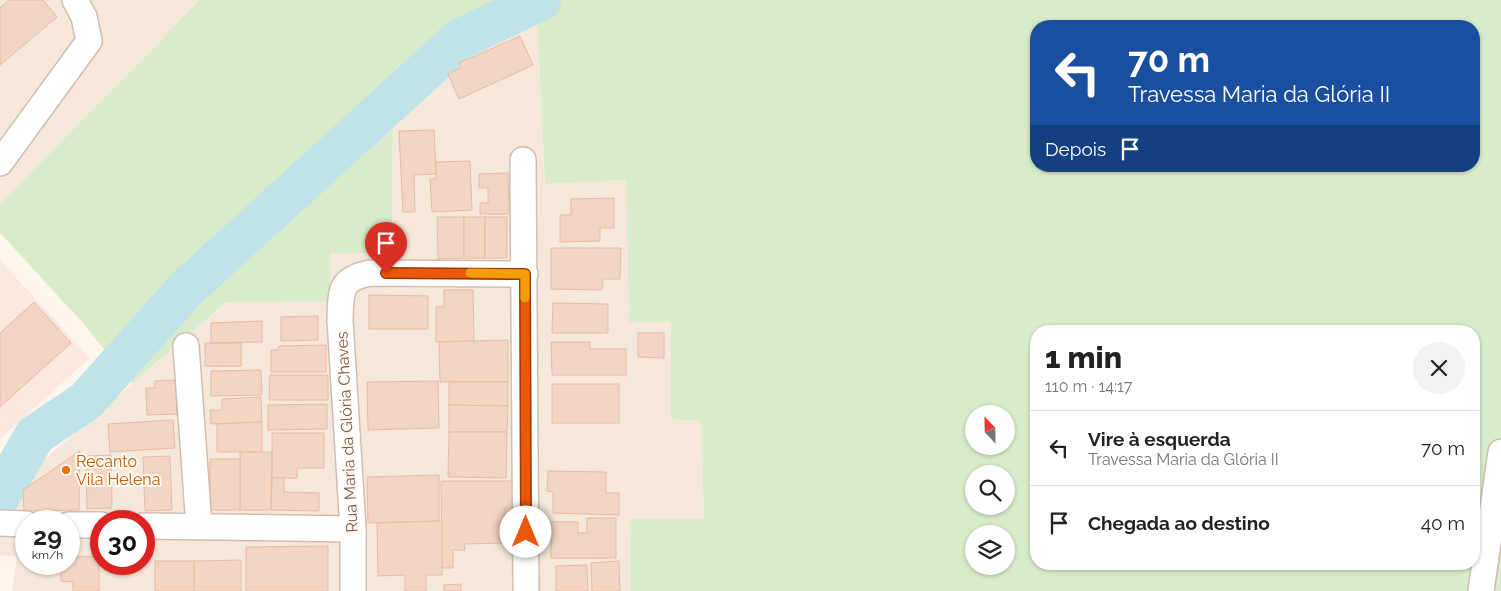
<!DOCTYPE html>
<html lang="pt">
<meta charset="utf-8">
<style>
:root{--surface:#fff;--page:#f2f2f2;--text:#222;--muted:#767676;--line:#e0e0e0}
body{margin:0;font-family:Raleway,sans-serif;background:var(--page);color:var(--text);height:100vh;display:flex;flex-direction:column;font-size:19px;white-space:nowrap}
*{box-sizing:border-box;margin:0}
p{font-size:16px;color:var(--muted)}
.icon{flex:none;width:28px;height:28px;fill:none;stroke:currentColor;stroke-width:2;stroke-linecap:round;stroke-linejoin:round}
.map{position:relative;flex:1;overflow:hidden}
.side{position:absolute;left:1030px;top:325px;width:450px;height:245px;display:flex;flex-direction:column;background:var(--surface);border-radius:20px;box-shadow:0 1px 4px #0004}
.side>*{flex:none}
.top-card{position:absolute;left:1030px;top:20px;width:450px;height:152px;border-radius:20px;box-shadow:0 1px 4px #0004;background:#1a4fa0;color:#fff;overflow:hidden}
.needle{width:32px;rotate:338deg}
.buttons{position:absolute;left:965px;top:405px;display:grid;gap:10px}
.buttons a{display:grid;place-items:center;width:50px;height:50px;border-radius:50%;background:var(--surface);box-shadow:0 1px 4px #0004;font-size:25px}
.speed{position:absolute;left:15px;top:510px;display:flex;gap:10px;font-size:25px;font-weight:700;text-align:center}
.speed>*{display:grid;place-content:center;width:65px;height:65px;border-radius:50%;background:var(--surface);box-shadow:0 1px 4px #0004;line-height:1}
.speed small{font-size:12px;font-weight:400}
.speed .limit{border:8px solid #d22;background:#fff;color:#111}
.pin{position:absolute;display:grid;place-items:center;width:42px;height:42px;color:#fff;margin:-51px -21px;border-radius:50% 50% 50% 0;rotate:-45deg;box-shadow:0 0 5px #0007}
.pin .icon{rotate:45deg}
.me{position:absolute;width:55px;margin:-28px;rotate:0deg;stroke-linejoin:round;filter:drop-shadow(0 0 4px #0008)}
.turn{display:flex;align-items:center;gap:18px;height:105px;padding:0 15px;font-size:22px}
.turn .icon{width:65px;height:65px;stroke-width:2.5}
.turn b{display:block;font-size:35px;line-height:42px}
.then{display:flex;align-items:center;height:48px;padding:0 15px;background:#0003;gap:10px;font-size:19px}
.round{display:grid;place-items:center;flex:none;width:52px;height:52px;border-radius:26px;background:var(--page)}
.overview{display:flex;align-items:center;justify-content:space-between;height:85px;padding:0 15px}
h1{font-size:30px;font-weight:800;line-height:38px}
ul{padding:0;list-style:none}
li{display:flex;align-items:center;gap:15px;height:75px;padding:0 15px;border-top:1px solid var(--line)}
li div{flex:1}
li b{display:block;font-size:19px}
li em{font-style:normal}
.map>svg:first-child{display:block}
.residential{fill:#f5e8da;fill-rule:evenodd}
.commercial{fill:#fde8e0}
.green{fill:#d8ecc9;fill-rule:evenodd}
.lines{fill:none;stroke-linecap:round;stroke-linejoin:round}
.river{stroke:#bfe3e8;stroke-width:41}
.building{fill:#f3d5c3;stroke:#e6bba3}
.minor-casing{stroke:#d1beb0;stroke-width:28}
.minor{stroke:#fff;stroke-width:25}
.route-casing{stroke:#983908;stroke-width:12}
.route{stroke:#ea580c;stroke-width:9}
.slow{stroke:#f59e0b;stroke-width:9}
.food-dot{fill:#e8710a;stroke:#fffaf3;stroke-width:2}
.labels{text-anchor:middle;dominant-baseline:central;stroke-width:4;stroke-linejoin:round;paint-order:stroke}
.street-label{font-size:16px;fill:#7a5c4d;stroke:#fffaf3}
.food-label{font-size:16px;fill:#c56008;stroke:#fffaf3;text-anchor:start}
</style>
<div class="map">
<svg width="1501" height="591" viewBox="0 0 1501 591">
<rect width="100%" height="100%" fill="#fdf6ec"/>
<g class="residential">
<polygon points="0,0 200,0 0,204"/>
<path d="M537,17L545,184L626,180L629,322H672L671,419L701,420L704,519H630L631,591H12L17,557L0,555V504H7L18,482L228,302L329,301V253H392L393,116L453,58ZM26,521H69V564H26ZM101,521H144V564H101Z"/>
</g>
<polygon class="commercial" points="0,260 90,358 0,439"/>
<path class="green" d="M200,0H1501V591H631L630,519H704L701,421L671,419V322H629L626,180L545,184L537,18L453,58L393,116L392,253H330V301L227,302L132,384L83,323L0,233V204ZM1036,26H1474V166H1036ZM1036,331H1474V564H1036ZM974,414H1006V446H974ZM974,474H1006V506H974ZM974,534H1006V566H974Z"/>
<g class="lines">
<polyline class="river" points="0,496 35,435 86,401 186,289 460,39 541,0"/>
</g>
<g class="building">
<polygon points="9,0 43,0 57,17 0,65 0,8"/>
<polygon points="520,36 533,65 459,99 448,74 461,68 459,63"/>
<polygon points="434,130 436,174 414,175 415,212 403,212 399,131"/>
<polygon points="470,161 472,210 432,212 430,179 436,179 436,162"/>
<polygon points="508,173 509,214 480,214 480,203 488,203 488,188 479,188 479,174"/>
<polygon points="614,198 614,228 600,228 600,241 560,242 560,215 571,215 571,199"/>
<polygon points="437,217 464,217 464,258 438,259"/>
<rect x="464" y="217" width="21" height="41"/>
<rect x="485" y="217" width="22" height="41"/>
<polygon points="551,248 621,248 620,279 603,279 602,290 551,289"/>
<polygon points="444,290 473,290 474,341 436,342 436,307 444,307"/>
<polygon points="369,295 428,296 428,329 369,329"/>
<polygon points="34,302 71,343 0,407 0,333"/>
<polygon points="553,303 608,304 608,333 552,333"/>
<polygon points="318,316 318,340 281,341 281,317"/>
<polygon points="262,321 262,342 211,343 211,323"/>
<polygon points="638,333 664,333 664,358 638,357"/>
<polygon points="508,340 508,382 440,382 439,342"/>
<polygon points="551,342 590,342 590,349 626,349 626,375 552,375"/>
<rect x="205" y="343" width="36" height="23"/>
<polygon points="326,345 326,372 271,372 271,350 278,350 279,346"/>
<polygon points="261,370 262,395 211,396 211,371"/>
<polygon points="270,375 328,375 328,400 269,400"/>
<polygon points="175,380 177,414 147,415 146,388 155,388 155,381"/>
<polygon points="438,381 439,428 368,430 367,382"/>
<polygon points="449,382 508,382 508,406 449,405"/>
<rect x="552" y="384" width="67" height="39"/>
<polygon points="261,397 262,422 211,424 210,410 222,410 222,399"/>
<polygon points="327,404 327,429 268,430 268,405"/>
<polygon points="449,405 508,406 507,432 449,432"/>
<polygon points="173,420 175,448 110,452 108,424"/>
<polygon points="262,422 262,452 217,452 217,424"/>
<polygon points="449,432 507,432 506,478 448,477"/>
<polygon points="272,433 324,433 324,468 297,468 297,478 272,478"/>
<polygon points="80,451 79,510 24,511 23,490"/>
<polygon points="240,452 272,452 271,510 240,510"/>
<polygon points="111,455 112,508 87,509 86,456"/>
<polygon points="170,456 172,510 145,511 143,457"/>
<rect x="210" y="459" width="30" height="51"/>
<polygon points="548,471 606,472 606,493 619,493 619,515 553,513 553,492 547,491"/>
<polygon points="439,475 439,521 368,523 367,477"/>
<polygon points="272,478 284,478 284,492 319,493 319,511 271,510"/>
<polygon points="441,481 513,481 513,516 504,516 505,543 464,544 465,550 453,550 453,568 442,568"/>
<polygon points="587,518 616,518 616,558 551,558 551,522 578,522 578,533 587,533"/>
<polygon points="442,521 442,575 426,575 426,591 405,591 405,575 378,576 377,523"/>
<polygon points="328,546 328,591 246,591 246,547"/>
<polygon points="69,556 99,557 99,591 73,591 73,582 61,581 61,564 69,564"/>
<polygon points="241,560 241,591 194,591 194,561"/>
<rect x="155" y="561" width="39" height="30"/>
<polygon points="619,561 620,591 592,591 591,563"/>
<polygon points="587,565 588,591 556,591 556,566"/>
<polygon points="461,584 461,591 444,591 444,585"/>
</g>
<g class="lines">
<g class="minor-casing">
<g id="minor">
<polyline points="523,160 526,591"/>
<polyline points="0,163 89,41 84,17 75,0"/>
<polyline points="186,346 199,526"/>
<polyline points="0,523 26,524"/>
<polyline points="69,525 101,525"/>
<polyline points="144,526 353,529"/>
<path d="M353,591V529L340,320C341,291 339,279 370,273L525,274"/>
<polyline points="1481,591 1501,452"/>
</g>
</g>
<use href="#minor" class="minor"/>
</g>
<g class="lines">
<g class="route-casing">
<polyline id="route" points="386,273 525,274 526,532"/>
</g>
<use href="#route" class="route"/>
<polyline class="slow" points="470,273 525,274 525,298"/>
</g>
<circle class="food-dot" cx="66" cy="470" r="5"/>
<g class="labels">
<g class="street-label">
<text transform="translate(347 432) rotate(-93)">Rua Maria da Glória Chaves</text>
</g>
<g class="food-label">
<text x="76" y="461">Recanto<tspan x="76" dy="18">Vila Helena</tspan></text>
</g>
</g>
</svg>
<div class="buttons">
<a><svg class="needle" viewBox="-14 -14 28 28"><path d="M0-13l5 13h-10z" fill="#e53935"/><path d="M0 13l5-13h-10z" fill="#767676"/></svg></a>
<a><svg class="icon" aria-label="search" viewBox="0 0 24 24"><circle cx="10" cy="10" r="6"/><path d="M15 15l6 6"/></svg></a>
<a><svg class="icon" aria-label="layers" viewBox="0 0 24 24"><path d="M12 4l9 5-9 5-9-5zM3 14l9 5 9-5"/></svg></a>
</div>
<div class="speed"><div>29<small>km/h</small></div><div class="limit">30</div></div>
<div class="pin" style="left:386px;top:273px;background:#d93025"><svg class="icon" aria-label="arrive" viewBox="0 0 24 24"><path d="M6 21V4h12l-3 4 3 4H6"/></svg></div>
<svg class="me" style="left:526px;top:532px" viewBox="-20 -20 40 40"><circle r="19" fill="#fff"/><path d="M0-13L10 11 0 6-10 11z" fill="#ea580c"/></svg>
<div class="top-card">
<div class="turn"><svg class="icon" aria-label="left" viewBox="0 0 24 24"><path d="M17 20v-9H6M10 6l-5 5 5 5"/></svg><div><b>70 m</b>Travessa Maria da Glória II</div></div>
<div class="then">Depois<svg class="icon" aria-label="arrive" viewBox="0 0 24 24"><path d="M6 21V4h12l-3 4 3 4H6"/></svg></div>
</div>
<section class="side">
<div class="overview"><div><h1>1 min</h1><p>110 m · 14:17</p></div><a class="round"><svg class="icon" aria-label="close" viewBox="0 0 24 24"><path d="M6 6l12 12M18 6L6 18"/></svg></a></div>
<ul>
<li><svg class="icon" aria-label="left" viewBox="0 0 24 24"><path d="M17 20v-9H6M10 6l-5 5 5 5"/></svg><div><b>Vire à esquerda</b><p>Travessa Maria da Glória II</p></div><em>70 m</em></li>
<li><svg class="icon" aria-label="arrive" viewBox="0 0 24 24"><path d="M6 21V4h12l-3 4 3 4H6"/></svg><div><b>Chegada ao destino</b></div><em>40 m</em></li>
</ul>
</section>
</div>
